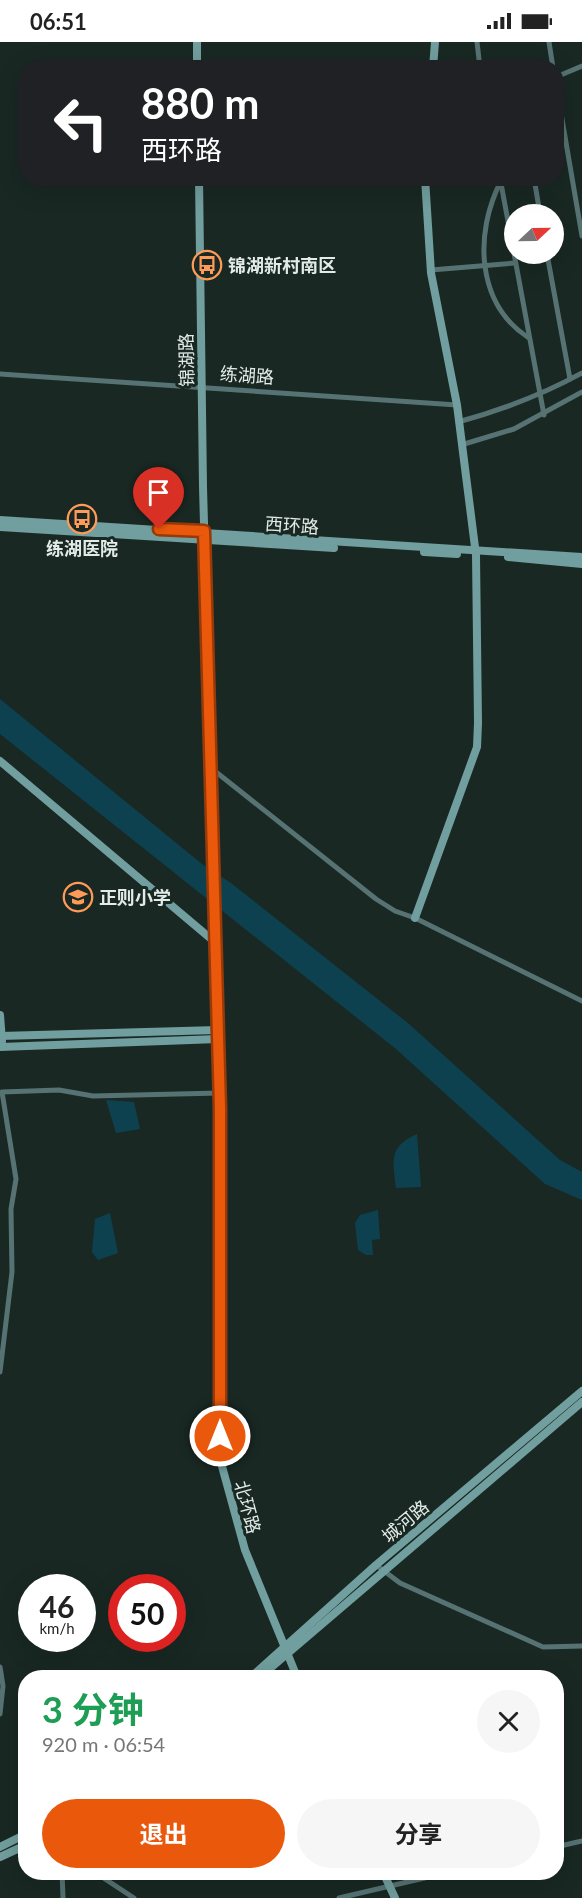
<!DOCTYPE html>
<html lang="zh">
<meta charset="utf-8">
<style>
:root{--surface:#fff;--page:#f6f6f6;--text:#222;--muted:#767676;--accent:#ea580c}
body{margin:0;font-family:Lato,"Noto Sans SC",sans-serif;background:var(--page);color:var(--text);height:100vh;display:flex;flex-direction:column;font-size:22px;white-space:nowrap}
*{box-sizing:border-box;margin:0}
p{font-size:20px;color:var(--muted)}
.icon{flex:none;width:33px;height:33px;fill:none;stroke:currentColor;stroke-width:2;stroke-linecap:round;stroke-linejoin:round}
.map{position:relative;flex:1;overflow:hidden}
.side{position:absolute;left:18px;top:1628px;width:546px;height:210px;display:flex;flex-direction:column;background:var(--surface);border-radius:24px;box-shadow:0 6px 24px #0002}
.side>*{flex:none}
.hud{position:absolute;left:18px;top:18px;width:546px;height:126px;border-radius:24px;box-shadow:0 6px 24px #0002;background:#202124;color:#fff;overflow:hidden}
.needle{width:39px;rotate:68deg}
.fabs{position:absolute;left:504px;top:162px;display:grid;gap:12px}
.fabs a{display:grid;place-items:center;width:60px;height:60px;border-radius:50%;background:var(--surface);box-shadow:0 6px 24px #0002;font-size:30px}
.speed{position:absolute;left:18px;top:1532px;display:flex;gap:12px;font-size:30px;font-weight:700;text-align:center}
.speed>*{display:grid;place-content:center;width:78px;height:78px;border-radius:50%;background:var(--surface);box-shadow:0 6px 24px #0002;line-height:1}
.speed small{font-size:15px;font-weight:400}
.speed .limit{border:9px solid #d22;background:#fff;color:#111}
.pin{position:absolute;display:grid;place-items:center;width:51px;height:51px;color:#fff;margin:-62px -26px;border-radius:50% 50% 50% 0;rotate:-45deg;box-shadow:0 0 6px #0007}
.pin .icon{rotate:45deg}
.me{position:absolute;width:66px;margin:-33px;rotate:0deg;stroke-linejoin:round;filter:drop-shadow(0 0 4px #0008)}
.turn{display:flex;align-items:center;gap:21px;height:126px;padding:0 24px;font-size:27px}
.turn .icon{width:78px;height:78px;stroke-width:2.5}
.turn b{display:block;font-size:42px;line-height:51px}
.round{display:grid;place-items:center;flex:none;width:63px;height:63px;border-radius:32px;background:var(--page)}
.summary{display:flex;align-items:center;justify-content:space-between;height:102px;padding:0 24px}
h1{font-size:36px;font-weight:700;line-height:45px;color:#1e9e55}
.button{display:flex;gap:12px;margin-top:auto;padding:12px 24px}
.button a{flex:1;height:69px;border-radius:36px;background:var(--accent);color:#fff;font-size:24px;font-weight:700;line-height:69px;text-align:center}
.button a+a{background:var(--page);color:var(--text)}
.status{display:flex;justify-content:space-between;align-items:center;height:42px;padding:0 30px;background:var(--surface);direction:ltr}
.status svg{height:16px;fill:currentColor}
.map>svg:first-child{display:block}
.water{fill:#0e414f}
.lines{fill:none;stroke-linecap:round;stroke-linejoin:round}
.street{stroke:#567272;stroke-width:5}
.secondary{stroke:#719e9e;stroke-width:8}
.route-casing{stroke:#983908;stroke-width:15}
.route{stroke:#ea580c;stroke-width:10}
.labels{text-anchor:middle;dominant-baseline:central;stroke-width:6;stroke-linejoin:round;paint-order:stroke}
.poi-label{font-size:18px;font-weight:bold;fill:#e2ebe8;stroke:#192823;text-anchor:start}
.street-label{font-size:18px;fill:#e2ebe8;stroke:#192823}
</style>
<div class="status"><b>06:51</b><svg viewBox="0 0 49 12"><path d="M0 12V9h3v3zM5 12V6h3v6zM10 12V3h3v9zM15 12V0h3v12zM26 1h20v11H26zM47 4h2v5h-2z"/></svg></div>
<div class="map">
<svg width="582" height="1856" viewBox="0 0 582 1856">
<rect width="100%" height="100%" fill="#192823"/>
<g class="water">
<polygon points="0,657 202,822 231,841 409,982 560,1118 582,1130 582,1158 545,1142 396,1007 0,692"/>
<polygon points="106,1058 134,1060 140,1087 116,1091"/>
<path d="M417,1092L421,1145L396,1146C393,1118 388,1105 417,1092Z"/>
<polygon points="378,1168 380,1197 372,1198 373,1213 366,1213 358,1208 355,1181 360,1173"/>
<polygon points="110,1171 118,1211 98,1218 92,1210 95,1177"/>
</g>
<g class="lines">
<g class="street">
<polyline points="477,0 480,26"/>
<polyline points="549,0 553,26"/>
<polyline points="556,35 582,24"/>
<polyline points="556,42 582,194"/>
<polyline points="500,136 544,373"/>
<polyline points="534,136 540,172"/>
<path d="M501,139C474,191 476,262 529,296"/>
<polyline points="547,212 570,337"/>
<polyline points="431,228 515,221"/>
<polyline points="0,332 457,363"/>
<path d="M458,380C502,368 542,353 582,331"/>
<polyline points="461,403 514,387 582,350"/>
<polyline points="211,726 376,857 395,869 415,876 582,959"/>
<polyline points="0,1330 12,1230 11,1167 16,1137 2,1050 59,1048 93,1054 220,1051"/>
<polyline points="376,1523 400,1541 543,1605 582,1604"/>
<polyline points="0,1625 3,1644 0,1672"/>
<polyline points="556,1805 582,1799"/>
<polyline points="62,1830 63,1856"/>
<polyline points="63,1834 99,1833 134,1856"/>
<polyline points="339,1856 450,1830"/>
</g>
<g class="secondary">
<polyline points="197,0 197,26"/>
<polyline points="433,26 435,0"/>
<polyline points="199,136 203,445 220,1066 220,1417 245,1508 297,1635"/>
<polyline points="0,478 582,515"/>
<polyline points="0,485 334,506"/>
<polyline points="424,510 457,512"/>
<polyline points="508,515 582,522"/>
<polyline points="0,719 216,901"/>
<polyline points="415,876 477,705 478,681 476,513 457,363 431,231 425,136"/>
<polyline points="0,973 2,999"/>
<polyline points="0,994 218,988"/>
<polyline points="0,1005 218,997"/>
<polyline points="251,1635 376,1523 582,1349"/>
<polyline points="260,1635 582,1360"/>
<polyline points="0,1805 26,1792"/>
<polyline points="0,1815 26,1803"/>
<polyline points="383,1830 395,1856"/>
</g>
</g>
<g class="lines">
<g class="route-casing">
<polyline id="route" points="159,487 204,489 220,1066 220,1394"/>
</g>
<use href="#route" class="route"/>
</g>
<defs>
<g id="bus-ring" transform="scale(1.5)"><circle r="9.5" fill="#192823" stroke="#fe9b58" stroke-width="1.5"/><path d="M-5-6H5V4H4V6H2V4H-2V6H-4V4H-5ZM-3.5-4V0h7V-4ZM-3.5 1.2v1.5H-2V1.2ZM2 1.2v1.5H3.5V1.2Z" fill="#fe9b58"/></g>
<g id="school-ring" transform="scale(1.5)"><circle r="9.5" fill="#192823" stroke="#fe9b58" stroke-width="1.5"/><path d="M0-5L7-2L0 1L-7-2ZM-4 1L0 2.5L4 1V4Q0 6-4 4Z" fill="#fe9b58"/></g>
</defs>
<g fill-rule="evenodd">
<use href="#bus-ring" x="207" y="223"/>
<use href="#bus-ring" x="82" y="477"/>
<use href="#school-ring" x="78" y="855"/>
</g>
<g class="labels">
<g class="poi-label">
<text x="228" y="223">锦湖新村南区</text>
<text x="82" y="506" text-anchor="middle">练湖医院</text>
<text x="99" y="855">正则小学</text>
</g>
<g class="street-label">
<text transform="translate(186 318) rotate(-91)">锦湖路</text>
<text transform="translate(247 333) rotate(4)">练湖路</text>
<text transform="translate(292 483) rotate(4)">西环路</text>
<text transform="translate(248 1465) rotate(75)">北环路</text>
<text transform="translate(405 1479) rotate(-40)">城河路</text>
</g>
</g>
</svg>
<div class="fabs">
<a><svg class="needle" viewBox="-14 -14 28 28"><path d="M0-13l5 13h-10z" fill="#e53935"/><path d="M0 13l5-13h-10z" fill="#767676"/></svg></a>
</div>
<div class="speed"><div>46<small>km/h</small></div><div class="limit">50</div></div>
<div class="pin" style="left:159px;top:487px;background:#d93025"><svg class="icon" aria-label="arrive" viewBox="0 0 24 24"><path d="M6 21V4h12l-3 4 3 4H6"/></svg></div>
<svg class="me" style="left:220px;top:1394px" viewBox="-20 -20 40 40"><circle r="17" fill="#ea580c" stroke="#fff" stroke-width="3"/><path d="M0-11L8 9 0 5-8 9z" fill="#fff"/></svg>
<div class="hud">
<div class="turn"><svg class="icon" aria-label="left" viewBox="0 0 24 24"><path d="M17 20v-9H6M10 6l-5 5 5 5"/></svg><div><b>880 m</b>西环路</div></div>
</div>
<section class="side">
<div class="summary"><div><h1>3 分钟</h1><p>920 m · 06:54</p></div><a class="round"><svg class="icon" aria-label="close" viewBox="0 0 24 24"><path d="M6 6l12 12M18 6L6 18"/></svg></a></div>
<div class="button"><a>退出</a><a>分享</a></div>
</section>
</div>
